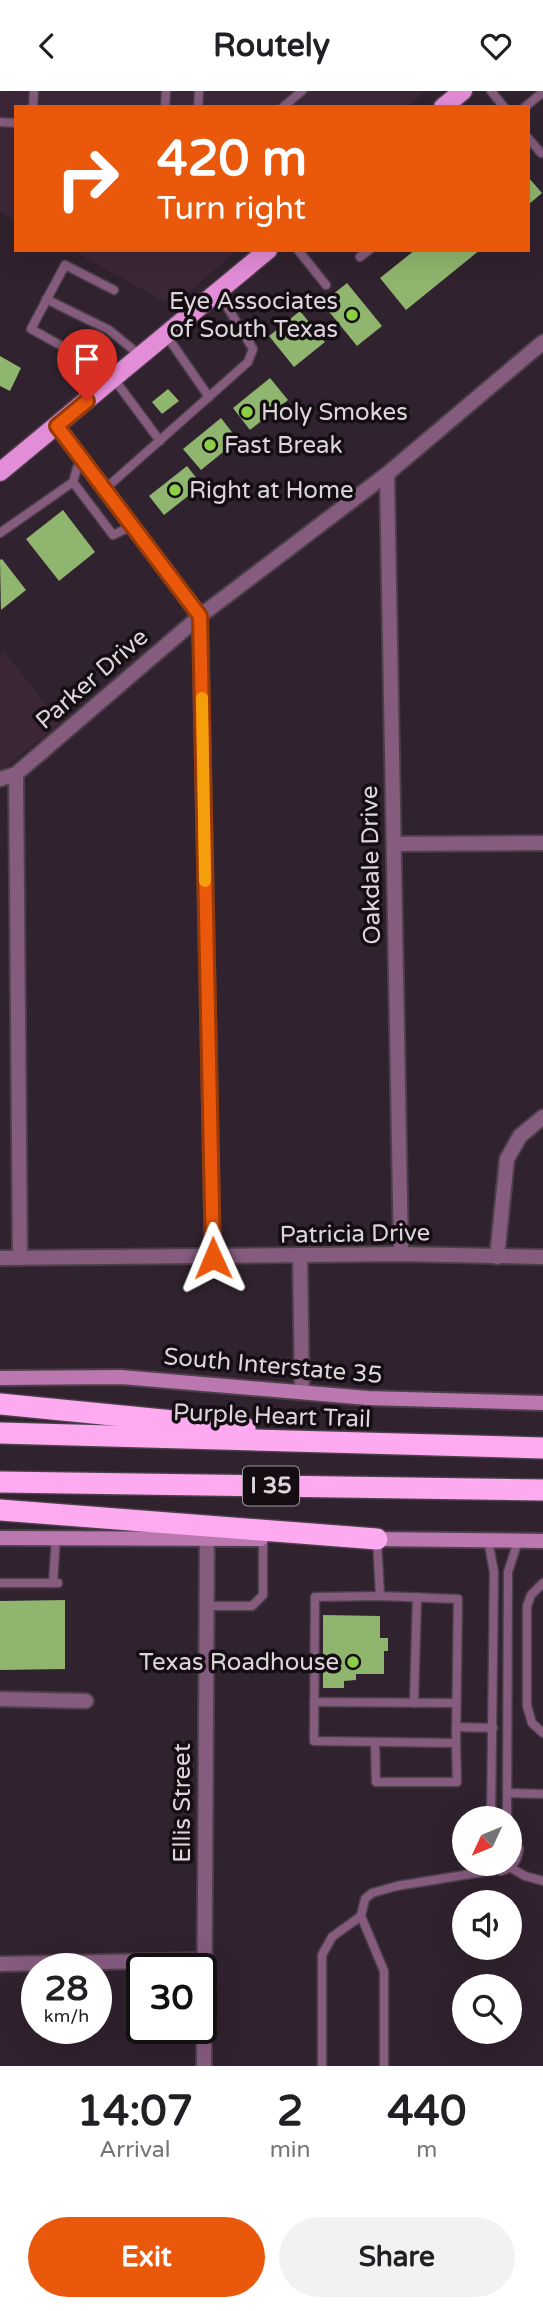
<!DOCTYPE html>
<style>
:root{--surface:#fff;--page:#f2f2f2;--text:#202124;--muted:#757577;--accent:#ea580c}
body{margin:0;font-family:"Varela Round",sans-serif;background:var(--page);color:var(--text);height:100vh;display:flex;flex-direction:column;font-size:26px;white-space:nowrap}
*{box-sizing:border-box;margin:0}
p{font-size:23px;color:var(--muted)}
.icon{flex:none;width:38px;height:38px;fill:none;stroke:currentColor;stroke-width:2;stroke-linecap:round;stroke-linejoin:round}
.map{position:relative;height:1975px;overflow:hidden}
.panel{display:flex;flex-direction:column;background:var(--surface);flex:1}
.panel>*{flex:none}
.guide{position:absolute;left:14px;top:14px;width:516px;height:147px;border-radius:0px;box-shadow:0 7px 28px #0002;background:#ea580c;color:#fff;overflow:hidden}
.needle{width:46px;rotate:226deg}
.fabs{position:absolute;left:452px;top:1715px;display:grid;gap:14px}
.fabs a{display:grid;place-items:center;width:70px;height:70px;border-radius:50%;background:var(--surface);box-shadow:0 7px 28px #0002;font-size:35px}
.speed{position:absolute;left:21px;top:1862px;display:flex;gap:14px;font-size:35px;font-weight:700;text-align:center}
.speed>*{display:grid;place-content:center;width:91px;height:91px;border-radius:50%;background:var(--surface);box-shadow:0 7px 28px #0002;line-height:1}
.speed small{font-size:18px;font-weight:400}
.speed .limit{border:4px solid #111;border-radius:10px;background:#fff;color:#111}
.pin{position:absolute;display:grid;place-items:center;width:60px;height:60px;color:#fff;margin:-72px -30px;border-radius:50% 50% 50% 0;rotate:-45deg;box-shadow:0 0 7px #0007}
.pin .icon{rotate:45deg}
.me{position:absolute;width:77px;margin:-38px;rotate:359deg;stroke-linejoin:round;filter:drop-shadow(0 0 5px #0008)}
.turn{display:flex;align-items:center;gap:24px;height:147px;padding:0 28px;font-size:32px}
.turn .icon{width:91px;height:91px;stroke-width:2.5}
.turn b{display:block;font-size:49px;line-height:60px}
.eta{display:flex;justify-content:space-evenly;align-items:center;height:119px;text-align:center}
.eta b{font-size:42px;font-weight:800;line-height:49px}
.cta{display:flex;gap:14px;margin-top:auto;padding:14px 28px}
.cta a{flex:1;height:80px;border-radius:42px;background:var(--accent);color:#fff;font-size:28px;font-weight:800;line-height:80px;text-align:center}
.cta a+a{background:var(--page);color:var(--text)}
header{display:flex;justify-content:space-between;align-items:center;height:91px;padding:0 28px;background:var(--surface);font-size:32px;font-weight:800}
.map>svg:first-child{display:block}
.built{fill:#3b2738}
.building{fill:#8fb56e}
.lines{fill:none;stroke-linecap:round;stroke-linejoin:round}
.lane-casing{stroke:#4c3f4a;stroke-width:11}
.street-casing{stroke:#4c3f4a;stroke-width:18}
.secondary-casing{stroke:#4c3f4a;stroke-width:18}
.primary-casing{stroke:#4c3f4a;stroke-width:21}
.highway-casing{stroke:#4c3f4a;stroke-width:24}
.lane{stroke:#855b7e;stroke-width:8}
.street{stroke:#855b7e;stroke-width:14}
.secondary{stroke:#ba77b0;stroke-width:14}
.primary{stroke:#e38cd7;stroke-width:18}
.highway{stroke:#fdaaf1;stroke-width:21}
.route-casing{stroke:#983908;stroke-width:18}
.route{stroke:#ea580c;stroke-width:12}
.slow{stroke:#f59e0b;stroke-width:12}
.poi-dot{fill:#8cce45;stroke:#140e13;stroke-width:2.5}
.labels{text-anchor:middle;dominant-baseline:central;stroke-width:7;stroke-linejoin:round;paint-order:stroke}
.shield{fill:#140e13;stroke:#a199a0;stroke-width:2}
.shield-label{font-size:23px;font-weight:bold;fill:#ded5dc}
.poi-label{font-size:24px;fill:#ded5dc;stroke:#140e13;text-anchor:start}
.street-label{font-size:24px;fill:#ded5dc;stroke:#140e13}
</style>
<header><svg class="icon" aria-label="back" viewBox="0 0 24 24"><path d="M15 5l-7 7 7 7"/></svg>Routely<svg class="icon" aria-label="heart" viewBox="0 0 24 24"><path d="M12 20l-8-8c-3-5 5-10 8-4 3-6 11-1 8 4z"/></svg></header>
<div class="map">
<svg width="543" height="1975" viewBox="0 0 543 1975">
<rect width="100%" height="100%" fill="#30222e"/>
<g class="built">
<polygon points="0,0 426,0 407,16 16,16 16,129 0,121"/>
<polygon points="71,159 238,159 172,215"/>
<polygon points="4,561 61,632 0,679 0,565"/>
</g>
<g class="building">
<polygon points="528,86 542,102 528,114"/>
<polygon points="415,159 480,159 406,219 380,187"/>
<polygon points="347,192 382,235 357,255 322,212"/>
<polygon points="300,220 325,251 294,276 269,245"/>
<polygon points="0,265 21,277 10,300 0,295"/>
<polygon points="270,287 288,309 250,339 233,317"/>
<polygon points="168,298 179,310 162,323 152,311"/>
<polygon points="221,327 238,349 201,379 183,358"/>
<polygon points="187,375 202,394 164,424 149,405"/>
<polygon points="63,419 95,461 59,490 26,448"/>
<polygon points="2,468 26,499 1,519 0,469"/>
<polygon points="65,1509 65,1578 0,1579 0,1510"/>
<polygon points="323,1524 380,1525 380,1547 388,1547 388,1560 384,1560 384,1583 356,1583 356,1589 344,1590 344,1597 323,1597"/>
</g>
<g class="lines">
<g class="lane-casing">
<g id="lane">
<polyline points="491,0 504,16"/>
<polyline points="33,16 34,0"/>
<polyline points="165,16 166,0"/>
<polyline points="198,16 199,0"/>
<polyline points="283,16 302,0"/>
<polyline points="525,16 543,1"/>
<polyline points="0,31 16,32"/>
<polyline points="528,47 541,62"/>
<polyline points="298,159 326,194"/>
<polyline points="360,166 369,159"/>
<polyline points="46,208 109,239 141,265"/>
<polyline points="166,244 209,306"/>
<polyline points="60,254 31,238 65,174 114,199"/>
<polyline points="114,288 160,350"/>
<polyline points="73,391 113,444 132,435"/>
<polyline points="105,398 248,271 253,258 218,201"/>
<polyline points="0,442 73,391 77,377 84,371"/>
<polyline points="377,1448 380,1505"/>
<polyline points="488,1449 494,1481 491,1727"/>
<polyline points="0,1492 58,1492"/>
<polyline points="53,1492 56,1447"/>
<polyline points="543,1492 531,1504 527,1515 527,1615 532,1632 543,1642"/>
<polygon points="380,1505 458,1508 456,1652 314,1650 315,1506"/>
<polyline points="206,1515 252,1515 263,1504 263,1448"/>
<polyline points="314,1611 456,1612"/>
<polyline points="414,1612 417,1506"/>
<polyline points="456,1636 493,1637"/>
<polyline points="375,1651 376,1691 457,1691 456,1652"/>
<polyline points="508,1702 543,1703"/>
<polyline points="507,1727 508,1481 518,1450"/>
<path d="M485,1773L501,1780C513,1777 517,1770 519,1758L509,1744"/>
<polyline points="511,1777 525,1785 543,1790"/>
<polyline points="322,1975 322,1864 332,1846 361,1825"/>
<polyline points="384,1975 384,1880 361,1825 365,1808 372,1802 397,1795 495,1779"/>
</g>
</g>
<g class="street-casing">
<g id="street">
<polyline points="57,335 200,525 213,1167"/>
<polyline points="387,383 401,1163"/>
<polyline points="16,683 20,1167"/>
<polyline points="0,688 16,683 200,525 387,383 543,251"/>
<polyline points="394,753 543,752"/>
<polyline points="300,1166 302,1300"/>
<polyline points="497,1166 507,1068 520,1045 543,1026"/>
<polyline points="0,1167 401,1163 543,1166"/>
<polyline points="0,1608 86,1610"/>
<polyline points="0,1873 204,1869"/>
<polyline points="204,1975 207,1449"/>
</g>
</g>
<g class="secondary-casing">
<g id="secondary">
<polyline points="0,1287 121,1286 368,1307 543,1312"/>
<polyline points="0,1447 261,1448"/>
<polyline points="369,1448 543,1450"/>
</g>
</g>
<g class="primary-casing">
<g id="primary">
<polyline points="443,16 463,0"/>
<polyline points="0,381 268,159"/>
</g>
</g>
<g class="highway-casing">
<g id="highway">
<polyline points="0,1313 245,1337"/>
<polyline points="0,1342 543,1357"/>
<polyline points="0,1391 543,1399"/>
<polyline points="0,1419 377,1448"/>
</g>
</g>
<use href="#lane" class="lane"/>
<use href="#street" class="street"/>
<use href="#secondary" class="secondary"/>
<use href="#primary" class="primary"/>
<use href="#highway" class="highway"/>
</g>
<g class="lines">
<g class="route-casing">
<polyline id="route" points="87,310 57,335 200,525 213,1167"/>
</g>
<use href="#route" class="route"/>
<polyline class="slow" points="202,607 205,790"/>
</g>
<g class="poi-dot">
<circle cx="352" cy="224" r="7"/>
<circle cx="247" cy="321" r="7"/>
<circle cx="210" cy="354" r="7"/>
<circle cx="175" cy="399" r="7"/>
<circle cx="353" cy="1571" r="7"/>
</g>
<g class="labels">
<rect class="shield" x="243" y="1375.5" width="56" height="39" rx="5"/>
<g class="shield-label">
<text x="271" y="1395">I 35</text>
</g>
<g class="poi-label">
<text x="338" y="210" text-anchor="end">Eye Associates<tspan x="338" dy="28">of South Texas</tspan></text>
<text x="261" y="321">Holy Smokes</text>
<text x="224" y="354">Fast Break</text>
<text x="189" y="399">Right at Home</text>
<text x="339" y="1571" text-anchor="end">Texas Roadhouse</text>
</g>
<g class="street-label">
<text transform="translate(92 588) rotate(-41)">Parker Drive</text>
<text transform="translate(371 774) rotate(-91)">Oakdale Drive</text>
<text transform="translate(355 1143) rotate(-1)">Patricia Drive</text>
<text transform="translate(273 1275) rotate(5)">South Interstate 35</text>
<text transform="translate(272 1325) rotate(2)">Purple Heart Trail</text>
<text transform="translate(182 1712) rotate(-90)">Ellis Street</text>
</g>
</g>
</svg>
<div class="fabs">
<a><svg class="needle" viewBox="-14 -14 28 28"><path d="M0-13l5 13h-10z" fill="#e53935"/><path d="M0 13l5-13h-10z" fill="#757577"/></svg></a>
<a><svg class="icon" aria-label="sound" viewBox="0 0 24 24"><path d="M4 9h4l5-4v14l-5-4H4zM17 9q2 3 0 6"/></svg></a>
<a><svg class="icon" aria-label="search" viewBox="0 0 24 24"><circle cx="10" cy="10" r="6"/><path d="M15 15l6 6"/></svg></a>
</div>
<div class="speed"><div>28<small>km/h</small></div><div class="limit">30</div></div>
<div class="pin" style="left:87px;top:310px;background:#d93025"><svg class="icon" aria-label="arrive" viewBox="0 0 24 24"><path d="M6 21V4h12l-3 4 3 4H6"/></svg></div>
<svg class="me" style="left:213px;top:1167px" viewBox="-20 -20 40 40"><path d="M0-17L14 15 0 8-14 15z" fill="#ea580c" stroke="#fff" stroke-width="4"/></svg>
<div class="guide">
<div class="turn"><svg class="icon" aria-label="right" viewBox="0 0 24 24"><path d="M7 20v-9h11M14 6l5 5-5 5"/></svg><div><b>420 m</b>Turn right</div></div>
</div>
</div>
<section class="panel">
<div class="eta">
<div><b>14:07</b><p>Arrival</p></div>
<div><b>2</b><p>min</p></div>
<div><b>440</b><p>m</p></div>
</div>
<div class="cta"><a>Exit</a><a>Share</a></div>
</section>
